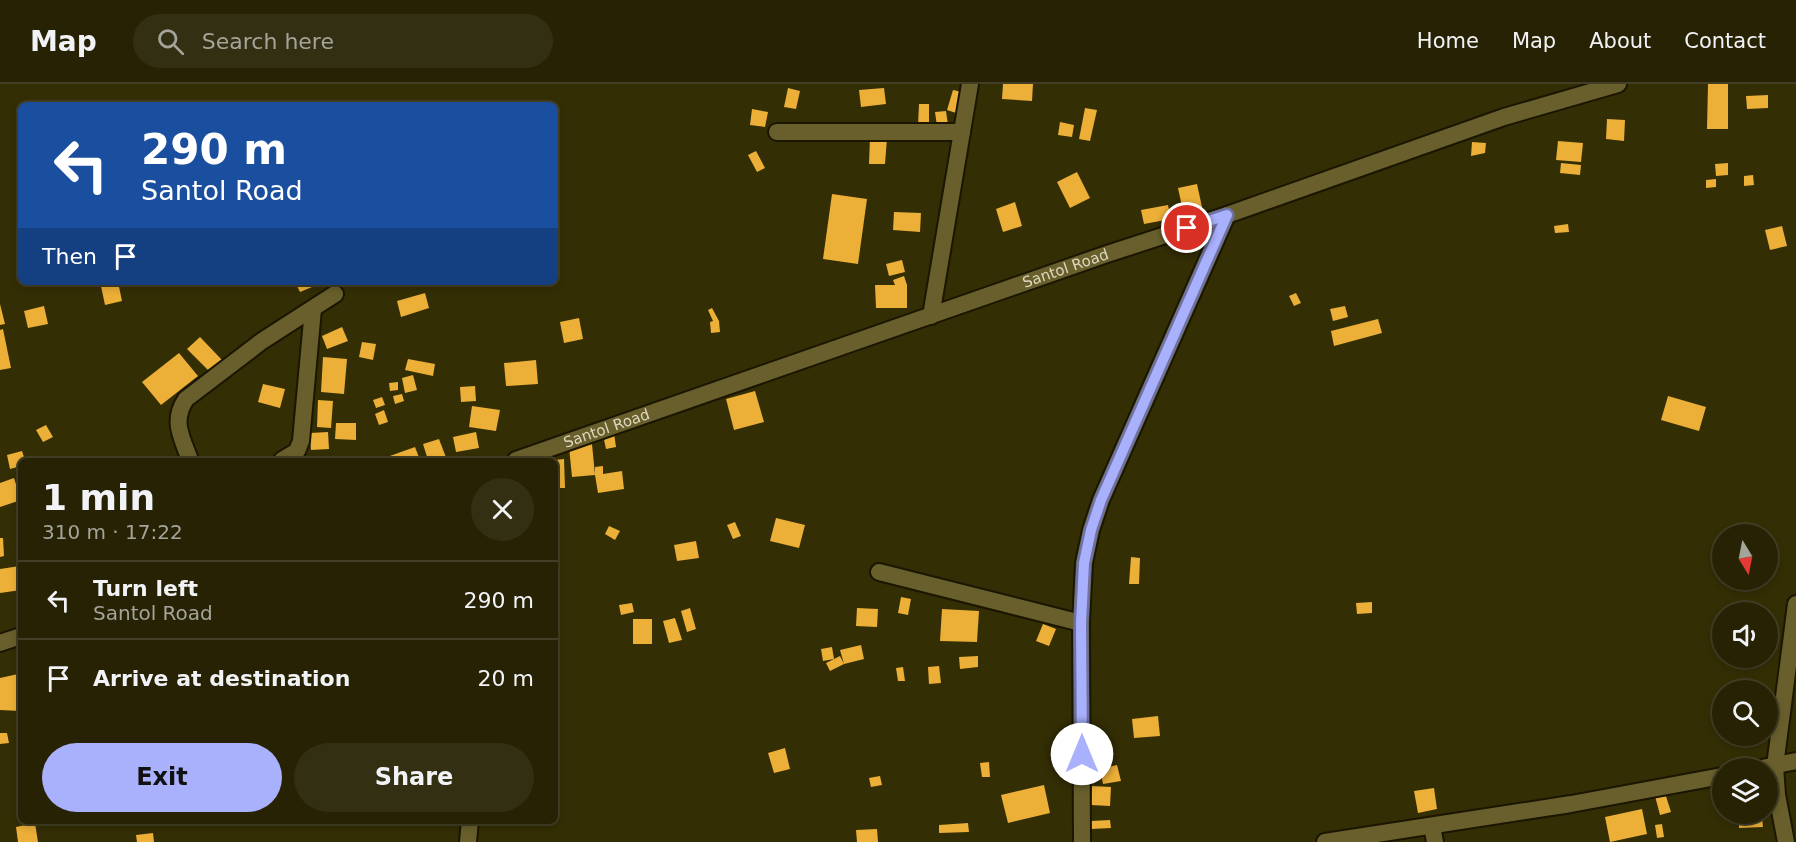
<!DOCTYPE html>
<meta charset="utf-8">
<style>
:root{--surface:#272204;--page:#332f13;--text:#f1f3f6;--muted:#a4a49a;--line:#433f26;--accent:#a9b0fc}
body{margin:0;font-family:"DejaVu Sans",sans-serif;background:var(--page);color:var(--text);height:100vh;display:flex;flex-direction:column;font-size:22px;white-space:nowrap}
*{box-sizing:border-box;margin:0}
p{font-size:20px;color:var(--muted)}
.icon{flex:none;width:33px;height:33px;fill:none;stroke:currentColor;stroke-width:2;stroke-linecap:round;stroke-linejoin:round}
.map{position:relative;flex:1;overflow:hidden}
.sheet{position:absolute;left:18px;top:374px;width:540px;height:366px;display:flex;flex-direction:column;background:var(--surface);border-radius:9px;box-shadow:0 3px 9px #0003,0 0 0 2px var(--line)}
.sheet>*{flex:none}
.banner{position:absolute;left:18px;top:18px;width:540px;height:183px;border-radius:9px;box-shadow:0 3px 9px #0003,0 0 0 2px var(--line);background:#1a4fa0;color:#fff;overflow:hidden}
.needle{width:39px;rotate:170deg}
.tools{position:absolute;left:1712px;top:440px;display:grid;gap:12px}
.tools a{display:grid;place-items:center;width:66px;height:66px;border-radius:50%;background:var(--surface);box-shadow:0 3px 9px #0003,0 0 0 2px var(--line);font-size:30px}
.pin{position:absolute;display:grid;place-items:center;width:51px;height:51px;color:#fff;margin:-26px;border:3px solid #fff;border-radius:50%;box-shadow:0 2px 6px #0007}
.me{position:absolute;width:66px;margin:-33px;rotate:0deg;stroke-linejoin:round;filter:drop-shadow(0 0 4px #0008)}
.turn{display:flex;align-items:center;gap:21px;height:126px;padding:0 24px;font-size:27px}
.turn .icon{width:78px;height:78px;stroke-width:2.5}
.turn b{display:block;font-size:42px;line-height:51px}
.then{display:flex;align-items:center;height:57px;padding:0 24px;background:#0003;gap:12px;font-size:22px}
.round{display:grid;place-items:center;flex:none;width:63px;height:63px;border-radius:32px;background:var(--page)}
.head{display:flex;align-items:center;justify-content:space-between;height:102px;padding:0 24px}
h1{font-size:36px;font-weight:700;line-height:45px}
.primary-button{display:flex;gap:12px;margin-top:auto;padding:12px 24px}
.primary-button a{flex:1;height:69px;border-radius:36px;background:var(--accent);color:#111;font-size:24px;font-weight:700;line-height:69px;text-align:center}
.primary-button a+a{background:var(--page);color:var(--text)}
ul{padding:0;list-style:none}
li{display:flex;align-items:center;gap:18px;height:78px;padding:0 24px;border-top:2px solid var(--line)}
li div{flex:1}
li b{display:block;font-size:22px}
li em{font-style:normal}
header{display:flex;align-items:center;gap:36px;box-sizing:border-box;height:84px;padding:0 30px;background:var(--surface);border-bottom:2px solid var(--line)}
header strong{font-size:28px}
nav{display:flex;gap:33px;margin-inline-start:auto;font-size:21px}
.search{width:420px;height:54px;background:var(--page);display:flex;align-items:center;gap:15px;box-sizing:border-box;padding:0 21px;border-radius:33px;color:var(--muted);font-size:22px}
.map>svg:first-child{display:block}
.building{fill:#ecaf37}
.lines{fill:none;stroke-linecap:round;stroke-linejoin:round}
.minor-casing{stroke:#1b1600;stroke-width:20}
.minor{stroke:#685f2c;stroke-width:16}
.route-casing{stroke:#6e72a4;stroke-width:15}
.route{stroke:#a9b0fc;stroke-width:10}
.labels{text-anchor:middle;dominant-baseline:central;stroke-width:6;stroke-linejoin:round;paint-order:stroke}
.street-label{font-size:15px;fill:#dcd8bd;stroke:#342e05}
</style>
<header>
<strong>Map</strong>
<div class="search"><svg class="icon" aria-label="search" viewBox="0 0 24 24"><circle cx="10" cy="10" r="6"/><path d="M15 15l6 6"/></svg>Search here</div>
<nav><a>Home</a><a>Map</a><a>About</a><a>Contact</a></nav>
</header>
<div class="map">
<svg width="1796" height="758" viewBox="0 0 1796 758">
<rect width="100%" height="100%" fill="#342e05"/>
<g class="building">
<polygon points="1003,0 1033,0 1032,17 1002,15"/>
<polygon points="1708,0 1728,0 1728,45 1707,45"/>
<polygon points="788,4 800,7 796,25 784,23"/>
<polygon points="884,4 886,20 861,23 859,6"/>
<polygon points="953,6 962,8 956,29 947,26"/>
<polygon points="1768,11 1768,24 1747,25 1746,12"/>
<polygon points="919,20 929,20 929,42 918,42"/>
<polygon points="1085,24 1097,26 1090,57 1079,55"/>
<polygon points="752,25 768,28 765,43 750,41"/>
<polygon points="946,27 948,41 937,42 935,28"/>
<polygon points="1607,35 1625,36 1624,57 1606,55"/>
<polygon points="1060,38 1074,41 1072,53 1058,51"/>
<polygon points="870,53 887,54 885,80 869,80"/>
<polygon points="1558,57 1583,59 1581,78 1556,76"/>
<polygon points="1472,58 1486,59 1485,69 1471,72"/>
<polygon points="756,67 765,84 757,88 748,71"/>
<polygon points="1561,79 1581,81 1580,91 1560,89"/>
<polygon points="1728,79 1728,91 1716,92 1715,80"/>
<polygon points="1077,88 1090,114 1070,124 1057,98"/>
<polygon points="1753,91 1754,101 1744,102 1744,92"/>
<polygon points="1716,95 1716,103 1706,104 1706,96"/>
<polygon points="1197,100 1205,137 1186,141 1178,104"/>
<polygon points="832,110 867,115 858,180 823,175"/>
<polygon points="1015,118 1022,142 1003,148 996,125"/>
<polygon points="1168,121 1171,135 1144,140 1141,126"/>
<polygon points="894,128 921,129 920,148 893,146"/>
<polygon points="1568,140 1569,148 1555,149 1554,142"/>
<polygon points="1782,142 1787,162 1770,166 1765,146"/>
<polygon points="902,176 905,188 889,192 886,180"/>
<polygon points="904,192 907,201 907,224 876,224 875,201 895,201 893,196"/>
<polygon points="118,198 122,217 105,221 101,202"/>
<polygon points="295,198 324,198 300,208"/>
<polygon points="425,209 429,224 401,233 397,217"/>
<polygon points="1296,209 1301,219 1294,222 1289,212"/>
<polygon points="0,220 5,240 0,241"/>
<polygon points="44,222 48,240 28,244 24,227"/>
<polygon points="1345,222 1348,233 1333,237 1330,225"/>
<polygon points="712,224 719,237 720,248 711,249 710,238 713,237 708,226"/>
<polygon points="579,234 583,255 564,259 560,238"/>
<polygon points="1378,235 1382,249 1334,262 1331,247"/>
<polygon points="342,243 348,257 327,265 322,252"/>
<polygon points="3,245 11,284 0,286 0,246"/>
<polygon points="200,253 222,276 210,288 187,265"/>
<polygon points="362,258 376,260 373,276 359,273"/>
<polygon points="179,269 198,292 161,321 142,298"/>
<polygon points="323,273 347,275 344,310 321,308"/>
<polygon points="408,275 435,280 433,292 405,286"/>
<polygon points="536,276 538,300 506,302 504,279"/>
<polygon points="413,291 417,306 405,309 402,294"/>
<polygon points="398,298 398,306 390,307 389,299"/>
<polygon points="263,300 285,305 280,324 258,318"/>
<polygon points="475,302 476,317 461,318 460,303"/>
<polygon points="755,307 764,338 734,346 726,315"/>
<polygon points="402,310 404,317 395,320 393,312"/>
<polygon points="1668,312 1706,323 1699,347 1661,336"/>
<polygon points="382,313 385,321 376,324 373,316"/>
<polygon points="318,316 333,317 331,344 317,343"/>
<polygon points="472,322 500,326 496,347 469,343"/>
<polygon points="384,326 388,338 379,341 375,330"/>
<polygon points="336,339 356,339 356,356 335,355"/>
<polygon points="46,341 53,353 43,358 36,346"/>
<polygon points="328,348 329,365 311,366 310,349"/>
<polygon points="476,348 479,364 456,368 453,353"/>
<polygon points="614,349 616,363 606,365 603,351"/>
<polygon points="439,355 447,376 428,376 423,360"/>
<polygon points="592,360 595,391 595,383 603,382 603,390 622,387 624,405 598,409 595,391 572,393 569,363"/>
<polygon points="415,363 420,376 388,376 387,373"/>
<polygon points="22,367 25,376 21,376 21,382 10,385 7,371"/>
<polygon points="564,375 565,404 555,404 555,376"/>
<polygon points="14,394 21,416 0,423 0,399"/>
<polygon points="776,434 805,441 799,464 770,457"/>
<polygon points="735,438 741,452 733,455 727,441"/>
<polygon points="609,442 620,447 615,456 605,450"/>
<polygon points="0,454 3,454 4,472 0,473"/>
<polygon points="696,457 699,474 677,477 674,461"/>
<polygon points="1131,473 1140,474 1139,500 1129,500"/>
<polygon points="20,482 21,506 0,509 0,485"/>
<polygon points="901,513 911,515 908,531 898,529"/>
<polygon points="1372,518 1372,529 1357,530 1356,519"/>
<polygon points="632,519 634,528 621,531 619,521"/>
<polygon points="690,524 696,545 687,548 681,527"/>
<polygon points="857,524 878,525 877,543 856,542"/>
<polygon points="942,525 979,527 977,558 940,557"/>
<polygon points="675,534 682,556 669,559 663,537"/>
<rect x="633" y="535" width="19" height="25"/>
<polygon points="1043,540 1056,545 1049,562 1036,557"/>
<polygon points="861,561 864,575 844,580 830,587 826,579 840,572 844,580 840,566"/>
<polygon points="832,563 834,575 823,577 821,565"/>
<polygon points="978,572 978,583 960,585 959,573"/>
<polygon points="939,582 941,599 929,600 928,583"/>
<polygon points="903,583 905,597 898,597 896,584"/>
<polygon points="18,590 21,600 20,627 0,626 0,594"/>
<polygon points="1158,632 1160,652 1134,654 1132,635"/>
<polygon points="0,649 7,649 9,659 0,660"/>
<polygon points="785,664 790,685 774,689 768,669"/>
<polygon points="989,678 990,693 982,693 980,679"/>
<polygon points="1117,681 1121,697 1103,700 1100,685"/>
<polygon points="880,692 882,701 871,703 869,694"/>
<polygon points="1044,701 1050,729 1008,739 1001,711"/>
<polygon points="1092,702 1111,703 1110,722 1091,721"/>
<polygon points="1434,704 1437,725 1418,729 1414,707"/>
<polygon points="1665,709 1671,728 1660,731 1655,712"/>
<polygon points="1642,725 1647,750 1610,758 1605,733"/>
<polygon points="1762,733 1763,743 1739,744 1739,734"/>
<polygon points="1110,736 1111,744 1091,745 1091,737"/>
<polygon points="35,739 38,758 18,758 16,743"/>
<polygon points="968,739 969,748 939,749 939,741"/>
<polygon points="1662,740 1664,753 1657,754 1655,741"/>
<polygon points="877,745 878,758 857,758 856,746"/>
<polygon points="153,749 154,758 137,758 136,751"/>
</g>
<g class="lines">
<g class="minor-casing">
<g id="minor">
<polyline points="777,48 962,48"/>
<polyline points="931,232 970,0"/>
<path d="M190,376C182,354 171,337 186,315L262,257L335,210"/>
<polyline points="282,376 297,367 301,357 313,225"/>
<path id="s1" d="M516,376L1107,170L1227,131L1504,33L1618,0"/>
<polyline points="879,488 1081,539"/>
<polyline points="0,559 21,552"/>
<polyline points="1762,684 1796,677"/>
<polyline points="1432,742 1435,758"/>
<polyline points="468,758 470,736"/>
<polyline points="1082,758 1081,539 1084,479 1091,446 1101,416 1227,131"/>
<polyline points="1325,758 1571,720 1722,692"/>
<polyline points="1786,758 1777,711 1775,682 1796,520"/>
</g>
</g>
<use href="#minor" class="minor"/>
</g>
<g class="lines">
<g class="route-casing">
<polyline id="route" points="1082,670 1081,539 1084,479 1091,446 1101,416 1227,131 1187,144"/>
</g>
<use href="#route" class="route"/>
</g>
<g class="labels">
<g class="street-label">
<text stroke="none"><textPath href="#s1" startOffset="582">Santol Road</textPath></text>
<text stroke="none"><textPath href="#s1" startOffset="96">Santol Road</textPath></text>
</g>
</g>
</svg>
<div class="tools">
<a><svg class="needle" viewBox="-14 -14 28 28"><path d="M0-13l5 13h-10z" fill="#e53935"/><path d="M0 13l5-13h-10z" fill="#a4a49a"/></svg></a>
<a><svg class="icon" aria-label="sound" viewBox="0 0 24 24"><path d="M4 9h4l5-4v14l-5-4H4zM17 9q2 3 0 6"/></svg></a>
<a><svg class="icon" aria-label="search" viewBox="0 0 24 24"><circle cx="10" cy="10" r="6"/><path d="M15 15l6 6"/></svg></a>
<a><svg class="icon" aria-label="layers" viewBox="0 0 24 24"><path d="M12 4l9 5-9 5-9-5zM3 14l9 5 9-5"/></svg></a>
</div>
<div class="pin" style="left:1187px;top:144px;background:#d93025"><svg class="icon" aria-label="arrive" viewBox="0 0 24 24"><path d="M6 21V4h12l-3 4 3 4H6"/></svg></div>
<svg class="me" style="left:1082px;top:670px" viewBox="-20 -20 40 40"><circle r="19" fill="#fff"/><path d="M0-13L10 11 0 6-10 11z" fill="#a9b0fc"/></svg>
<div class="banner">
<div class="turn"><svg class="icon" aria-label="left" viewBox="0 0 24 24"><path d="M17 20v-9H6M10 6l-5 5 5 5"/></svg><div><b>290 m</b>Santol Road</div></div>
<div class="then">Then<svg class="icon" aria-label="arrive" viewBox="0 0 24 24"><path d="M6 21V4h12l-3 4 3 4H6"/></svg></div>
</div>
<section class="sheet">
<div class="head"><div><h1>1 min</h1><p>310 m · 17:22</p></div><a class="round"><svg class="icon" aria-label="close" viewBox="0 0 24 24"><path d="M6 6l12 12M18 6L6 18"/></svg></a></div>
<ul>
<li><svg class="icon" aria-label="left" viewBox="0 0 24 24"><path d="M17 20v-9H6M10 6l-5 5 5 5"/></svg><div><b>Turn left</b><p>Santol Road</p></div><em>290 m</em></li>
<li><svg class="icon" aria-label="arrive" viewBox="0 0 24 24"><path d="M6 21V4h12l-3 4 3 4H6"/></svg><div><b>Arrive at destination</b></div><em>20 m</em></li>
</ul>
<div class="primary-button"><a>Exit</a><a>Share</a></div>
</section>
</div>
